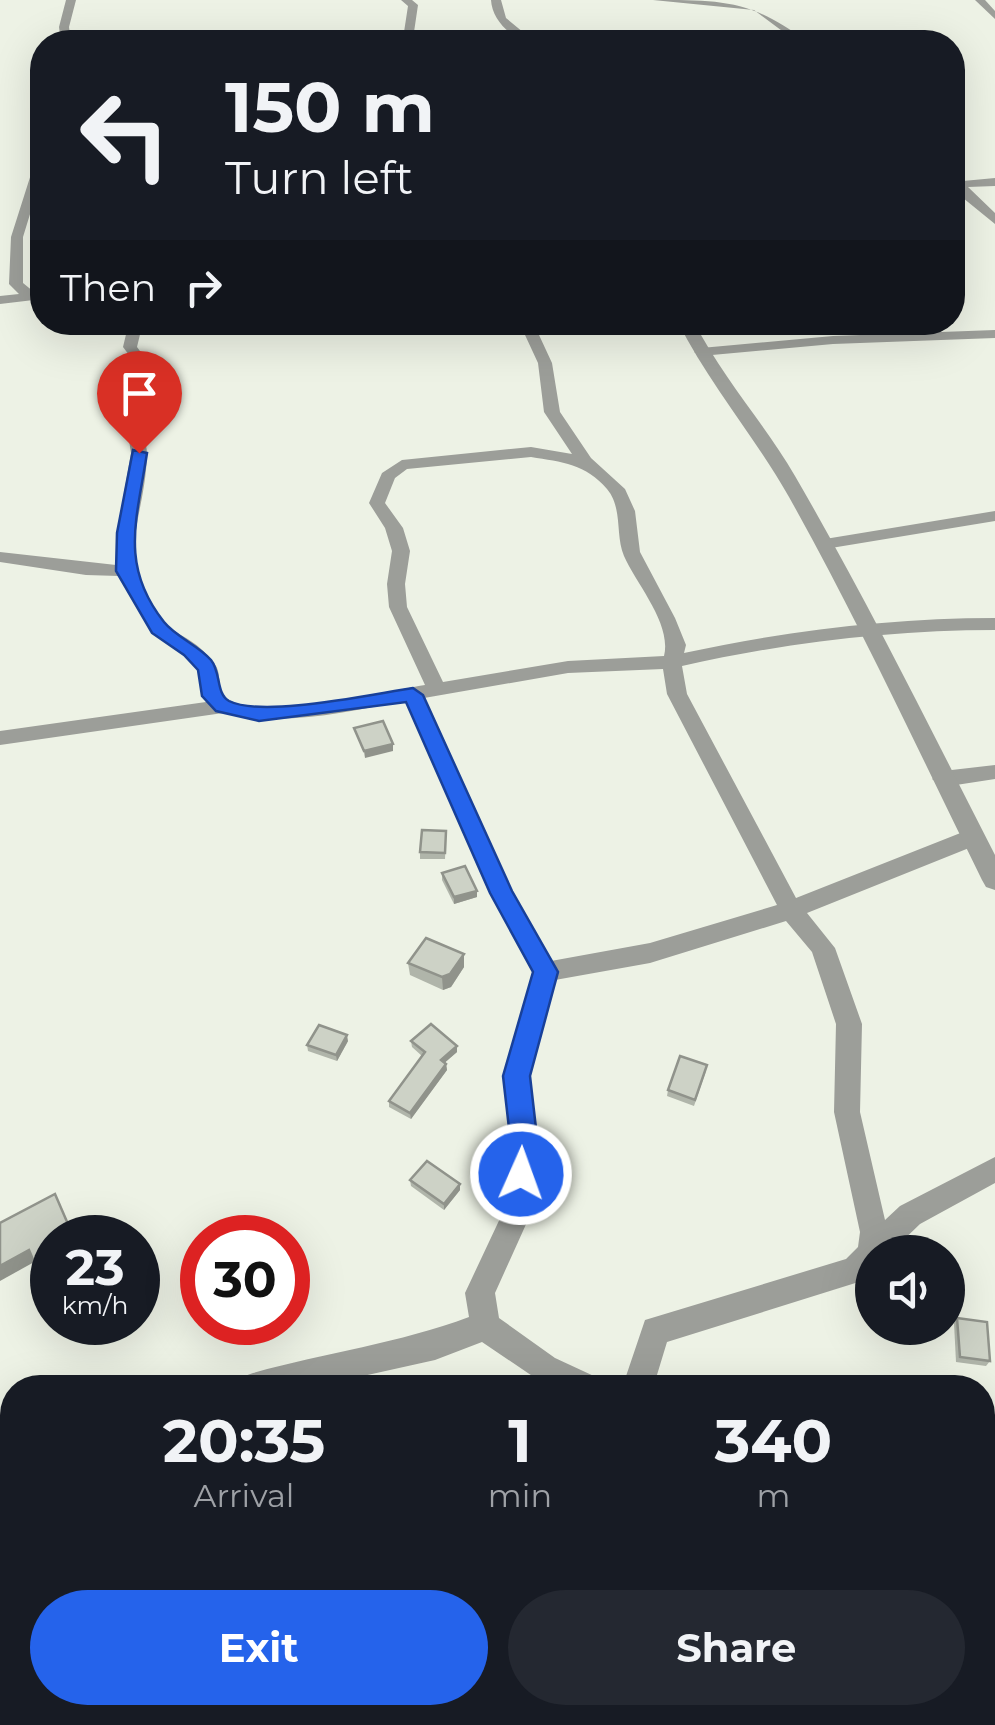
<!DOCTYPE html>
<style>
:root{--surface:#171b24;--page:#242831;--text:#f1f3f6;--muted:#9ea1a6;--accent:#2563eb}
body{margin:0;font-family:Montserrat,sans-serif;background:var(--page);color:var(--text);height:100vh;display:flex;flex-direction:column;font-size:38px;white-space:nowrap}
*{box-sizing:border-box;margin:0}
p{font-size:32px;color:var(--muted)}
.icon{flex:none;width:55px;height:55px;fill:none;stroke:currentColor;stroke-width:2;stroke-linecap:round;stroke-linejoin:round}
.map{position:relative;flex:1;overflow:hidden}
.panel{position:absolute;left:0px;top:1375px;width:995px;height:350px;display:flex;flex-direction:column;background:var(--surface);border-radius:40px 40px 0 0;box-shadow:0 10px 40px #0002}
.panel>*{flex:none}
.guide{position:absolute;left:30px;top:30px;width:935px;height:305px;border-radius:40px;box-shadow:0 10px 40px #0002;background:#171b24;color:var(--text);overflow:hidden}
.controls{position:absolute;left:855px;top:1235px;display:grid;gap:20px}
.controls a{display:grid;place-items:center;width:110px;height:110px;border-radius:50%;background:var(--surface);box-shadow:0 10px 40px #0002;font-size:50px}
.speed{position:absolute;left:30px;top:1215px;display:flex;gap:20px;font-size:50px;font-weight:700;text-align:center}
.speed>*{display:grid;place-content:center;width:130px;height:130px;border-radius:50%;background:var(--surface);box-shadow:0 10px 40px #0002;line-height:1}
.speed small{font-size:25px;font-weight:400}
.speed .limit{border:15px solid #d22;background:#fff;color:#111}
.pin{position:absolute;display:grid;place-items:center;width:85px;height:85px;color:#fff;margin:-102px -42px;border-radius:50% 50% 50% 0;rotate:-45deg;box-shadow:0 0 10px #0007}
.pin .icon{rotate:45deg}
.me{position:absolute;width:110px;margin:-55px;rotate:2deg;stroke-linejoin:round;filter:drop-shadow(0 0 8px #0008)}
.turn{display:flex;align-items:center;gap:35px;height:210px;padding:0 30px;font-size:45px}
.turn .icon{width:130px;height:130px;stroke-width:2.5}
.turn b{display:block;font-size:70px;line-height:85px}
.then{display:flex;align-items:center;height:95px;padding:0 30px;background:#0003;gap:20px;font-size:38px}
.eta{display:flex;justify-content:space-evenly;align-items:center;height:170px;text-align:center}
.eta b{font-size:60px;font-weight:700;line-height:70px}
.action{display:flex;gap:20px;margin-top:auto;padding:20px 30px}
.action a{flex:1;height:115px;border-radius:60px;background:var(--accent);color:#fff;font-size:40px;font-weight:700;line-height:115px;text-align:center}
.action a+a{background:var(--page);color:var(--text)}
.map>svg:first-child{display:block}
.lines{fill:none;stroke-linecap:round;stroke-linejoin:round}
.minor{fill:#9c9e99;fill-rule:evenodd}
.tertiary{fill:#9c9e99;fill-rule:evenodd}
.wall{fill:#b0b5aa}
.shaded-wall{fill:#90938b}
.building{fill:#cdd2c6;stroke:#90938b;stroke-width:2.5}
.route{fill:#2563eb;stroke:#184099;stroke-width:2.5}
</style>
<div class="map">
<svg width="995" height="1725" viewBox="0 0 995 1725">
<rect width="100%" height="100%" fill="#edf2e5"/>
<g class="lines">
<g class="minor">
<polygon points="66,0 76,0 69,27 71,42 61,42 59,27"/>
<polygon points="401,0 412,0 418,5 414,32 421,42 411,42 404,32 408,6"/>
<path d="M653,0C723,0 752,0 807,42H797L754,10Z"/>
<polygon points="975,0 985,0 995,11 995,19"/>
<polygon points="42,126 42,175 23,237 23,283 34,292 42,293 42,299 0,304 0,296 19,294 9,284 11,237 32,171 30,148 36,129"/>
<polygon points="952,166 963,181 995,178 995,186 968,187 995,213 995,224 952,189"/>
<path d="M129,322H143L137,347C161,378 151,382 143,417C140,429 147,442 147,454C145,525 111,555 164,622C171,631 185,636 195,644C202,649 211,658 216,666C222,676 216,693 229,700C265,720 382,692 425,685L389,607L387,584L392,551L385,528L369,503L382,473L402,460L531,447L572,454L544,412L538,363L519,322H533L552,363L560,412L591,458L625,489L635,511L640,552L675,618L686,645L684,653C784,631 892,618 995,618V630C891,630 783,643 682,666L687,694L796,898L963,832H979L982,838L979,844L807,913L835,948L862,1024L860,1112L885,1220L900,1206L995,1157V1183L920,1224L891,1252H872V1272L865,1280L667,1342L653,1388H622L645,1320L846,1259L858,1247L860,1232L834,1112L836,1024L812,952L786,921L650,963L555,980L530,1077L537,1137L532,1211L495,1293L499,1318L555,1358L596,1377L600,1388H550L482,1342L435,1360L309,1388H238L242,1377L253,1373C324,1353 400,1343 469,1317L465,1293L504,1210L511,1137L504,1077L533,972L490,893L406,701C344,712 285,727 223,713L0,745V731L206,702L198,671L184,654L151,632L119,576L86,575L0,562V552L116,565L117,533L131,453L126,421L138,385V367L123,347ZM531,457C562,462 586,464 607,489C623,508 615,535 624,556C637,585 672,624 664,656L568,661L443,682L407,607L405,584L410,551L403,528L385,503L395,478L407,469ZM663,669L667,694L777,905L650,943L551,961L512,891L424,698L568,673Z"/>
<polygon points="995,330 995,338 833,344 701,356 694,352 701,348 833,336"/>
<polygon points="995,511 995,521 825,549 816,544 825,539"/>
<polygon points="995,765 995,779 943,787 932,779 943,771"/>
<polygon points="121,1712 157,1712 154,1725 118,1725"/>
<polygon points="688,1712 724,1712 728,1725 692,1725"/>
</g>
<g class="tertiary">
<path d="M491,0H501L506,18L535,42C514,42 492,21 491,0Z"/>
<path d="M678,322H694C722,377 764,423 795,476C867,600 930,728 995,855V890L986,887L982,880C919,752 859,622 789,497C755,437 709,384 678,322Z"/>
</g>
</g>
<g class="wall">
<polygon points="446,837 445,859 420,859 420,852"/>
<polygon points="442,873 477,891 477,897 454,904 442,880"/>
<polygon points="464,954 464,967 451,987 443,990 410,975 408,963"/>
<polygon points="348,1041 337,1061 308,1051 307,1045"/>
<polygon points="411,1041 457,1046 457,1052 445,1062 446,1064 447,1070 411,1119 389,1107 389,1101 422,1056 412,1047"/>
<polygon points="706,1071 694,1106 667,1096 668,1090"/>
<polygon points="410,1180 460,1184 460,1190 444,1210 411,1186"/>
<polygon points="957,1318 990,1361 986,1366 956,1362 954,1323"/>
</g>
<g class="shaded-wall">
<polygon points="393,744 393,751 365,758 364,751"/>
<polygon points="477,891 477,897 454,904 454,897"/>
<polygon points="464,954 464,967 451,987 443,990 442,977"/>
<polygon points="347,1035 348,1041 337,1061 336,1055"/>
<polygon points="457,1046 457,1052 441,1066 441,1060"/>
<polygon points="446,1064 447,1070 411,1119 410,1113"/>
<polygon points="460,1184 460,1190 444,1210 444,1204"/>
<polygon points="29,1250 36,1261 0,1281 0,1266"/>
<polygon points="52,1252 52,1267 41,1273 34,1262"/>
<polygon points="92,1712 102,1712 97,1725 88,1725"/>
</g>
<g class="building">
<polygon points="383,721 393,744 364,751 354,728"/>
<polygon points="422,830 446,831 445,853 420,852"/>
<polygon points="465,866 477,891 454,897 442,873"/>
<polygon points="426,938 464,954 450,974 442,977 408,963"/>
<polygon points="431,1024 457,1046 441,1060 446,1064 410,1113 389,1101 425,1052 411,1041"/>
<polygon points="319,1025 347,1035 336,1055 307,1045"/>
<polygon points="680,1056 707,1065 695,1100 668,1090"/>
<polygon points="427,1161 460,1184 444,1204 410,1180"/>
<polygon points="55,1194 74,1238 52,1238 52,1252 34,1262 29,1250 0,1266 0,1223"/>
<polygon points="957,1318 987,1322 990,1361 960,1357"/>
<polygon points="29,1712 92,1712 88,1725 24,1725"/>
</g>
<path class="route" d="M133,450L147,453C137,519 119,565 164,622C176,637 198,645 211,660C221,672 216,694 229,701C263,718 372,694 413,688L423,695L512,891L558,972L530,1076L537,1137L531,1183L521,1187L511,1183L507,1174L510,1137L503,1076L533,972L490,893L406,702L259,721L216,711L202,696L198,670L184,655L152,633L116,571L117,533Z"/>
</svg>
<div class="controls">
<a><svg class="icon" aria-label="sound" viewBox="0 0 24 24"><path d="M4 9h4l5-4v14l-5-4H4zM17 9q2 3 0 6"/></svg></a>
</div>
<div class="speed"><div>23<small>km/h</small></div><div class="limit">30</div></div>
<div class="pin" style="left:139px;top:453px;background:#d93025"><svg class="icon" aria-label="arrive" viewBox="0 0 24 24"><path d="M6 21V4h12l-3 4 3 4H6"/></svg></div>
<svg class="me" style="left:521px;top:1174px" viewBox="-20 -20 40 40"><circle r="17" fill="#2563eb" stroke="#fff" stroke-width="3"/><path d="M0-11L8 9 0 5-8 9z" fill="#fff"/></svg>
<div class="guide">
<div class="turn"><svg class="icon" aria-label="left" viewBox="0 0 24 24"><path d="M17 20v-9H6M10 6l-5 5 5 5"/></svg><div><b>150 m</b>Turn left</div></div>
<div class="then">Then<svg class="icon" aria-label="right" viewBox="0 0 24 24"><path d="M7 20v-9h11M14 6l5 5-5 5"/></svg></div>
</div>
<section class="panel">
<div class="eta">
<div><b>20:35</b><p>Arrival</p></div>
<div><b>1</b><p>min</p></div>
<div><b>340</b><p>m</p></div>
</div>
<div class="action"><a>Exit</a><a>Share</a></div>
</section>
</div>
